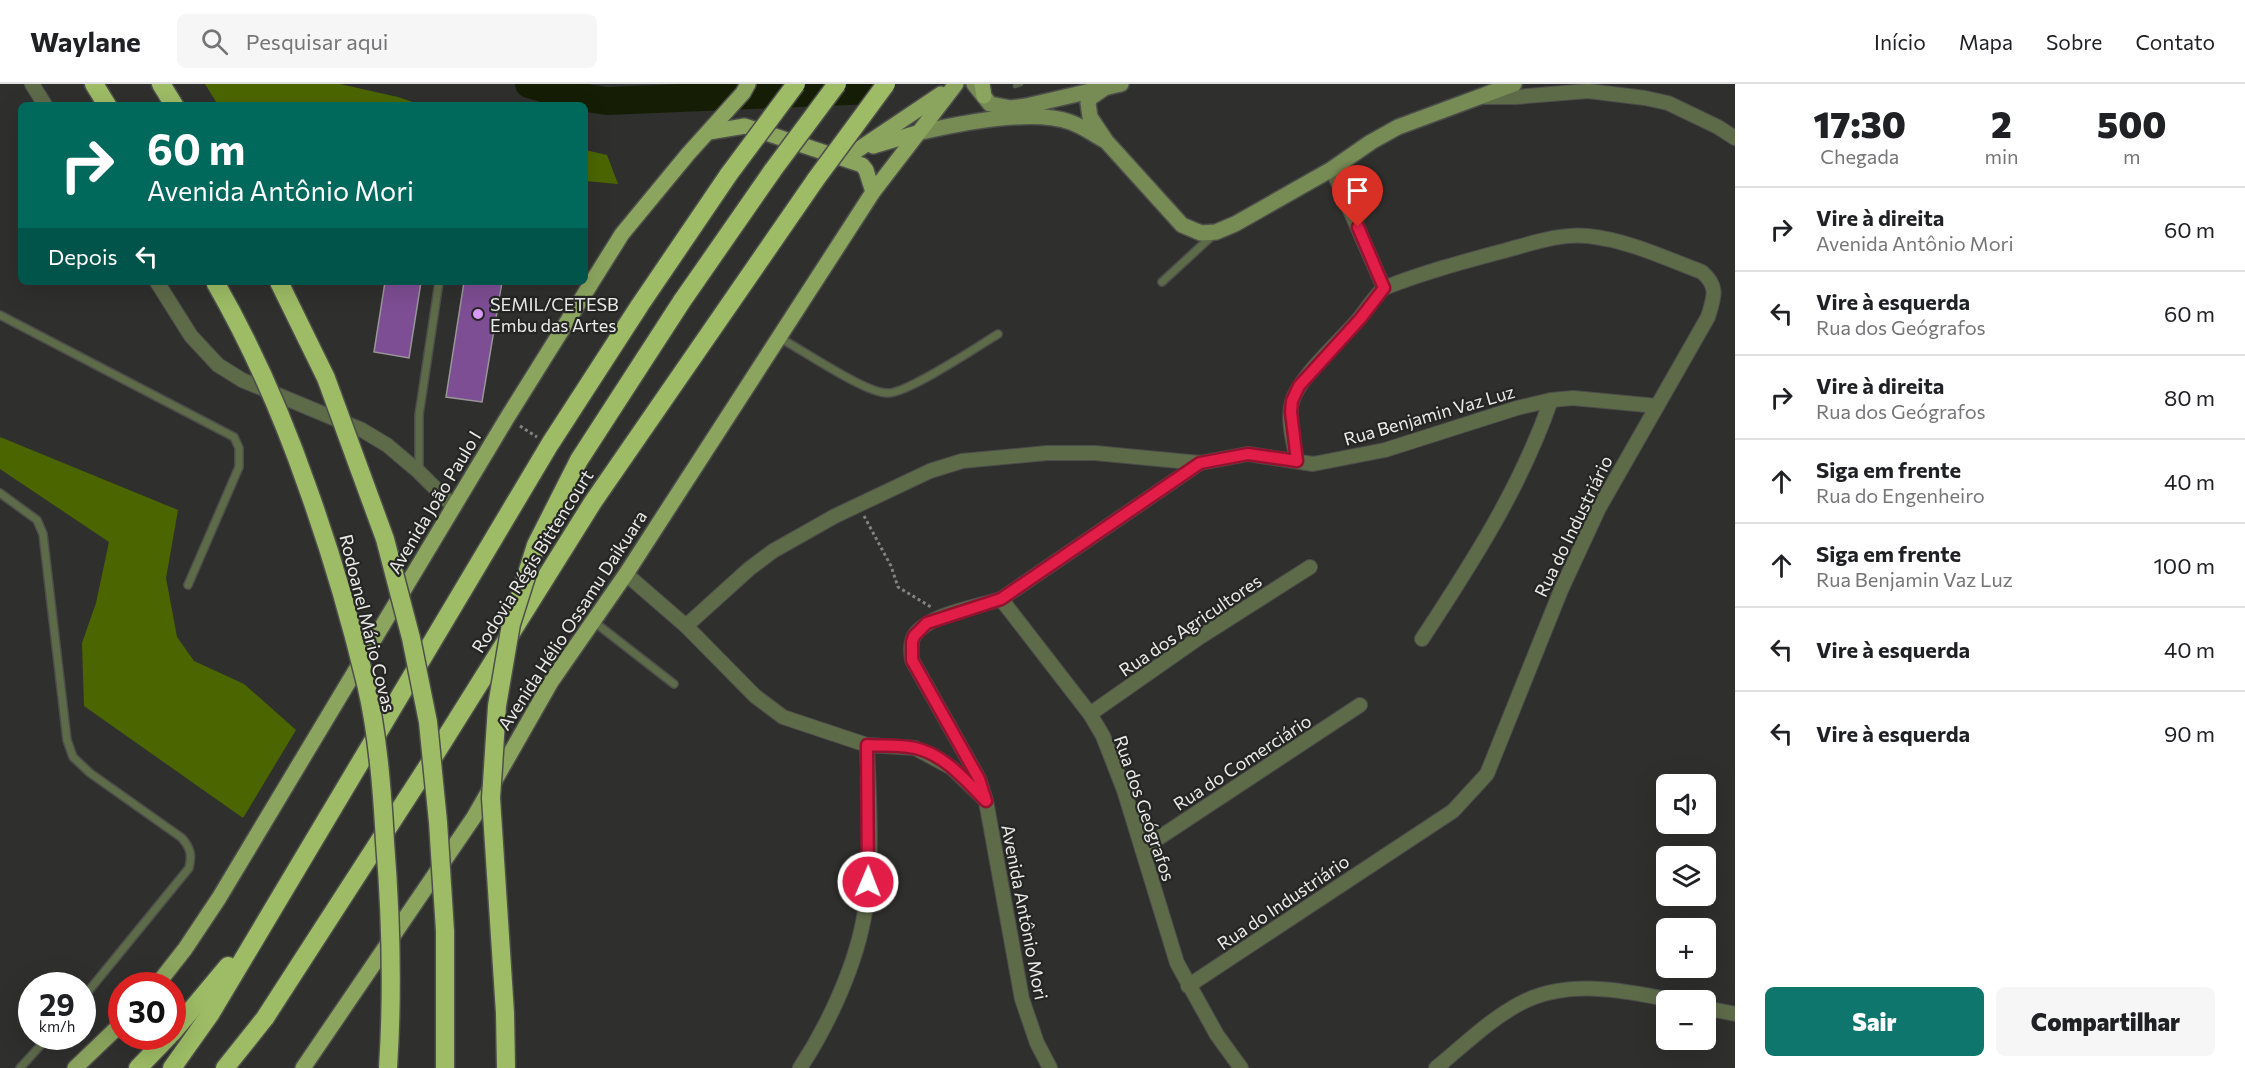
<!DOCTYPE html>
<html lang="pt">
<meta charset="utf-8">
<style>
:root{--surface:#fff;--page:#f6f6f6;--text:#202124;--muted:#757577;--line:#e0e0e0;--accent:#0f766e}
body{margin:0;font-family:Commissioner,sans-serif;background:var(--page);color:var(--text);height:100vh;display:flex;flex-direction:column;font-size:22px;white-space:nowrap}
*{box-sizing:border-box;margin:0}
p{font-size:20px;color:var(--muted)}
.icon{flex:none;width:33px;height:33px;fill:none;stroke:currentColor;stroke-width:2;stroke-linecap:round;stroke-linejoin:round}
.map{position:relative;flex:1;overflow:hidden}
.details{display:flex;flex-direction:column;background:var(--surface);width:510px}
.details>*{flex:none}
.top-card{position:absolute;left:18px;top:18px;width:570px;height:183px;border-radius:9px;box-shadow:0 6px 24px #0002;background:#00695c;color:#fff;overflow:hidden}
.controls{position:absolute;left:1656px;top:690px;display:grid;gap:12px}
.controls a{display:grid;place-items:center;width:60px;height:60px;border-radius:9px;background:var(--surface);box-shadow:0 6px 24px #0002;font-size:30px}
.speed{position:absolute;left:18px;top:888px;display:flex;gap:12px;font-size:30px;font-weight:700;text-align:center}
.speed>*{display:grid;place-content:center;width:78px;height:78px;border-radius:50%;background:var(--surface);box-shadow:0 6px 24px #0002;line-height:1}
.speed small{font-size:15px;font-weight:400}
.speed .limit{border:9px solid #d22;background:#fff;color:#111}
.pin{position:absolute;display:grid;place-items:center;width:51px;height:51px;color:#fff;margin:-62px -26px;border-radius:50% 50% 50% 0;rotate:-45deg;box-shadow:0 0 6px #0007}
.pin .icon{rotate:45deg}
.me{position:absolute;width:66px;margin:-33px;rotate:1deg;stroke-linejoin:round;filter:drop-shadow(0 0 4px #0008)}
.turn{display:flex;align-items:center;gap:21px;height:126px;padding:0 30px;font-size:27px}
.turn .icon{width:78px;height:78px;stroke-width:2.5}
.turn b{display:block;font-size:42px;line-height:51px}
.then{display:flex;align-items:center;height:57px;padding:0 30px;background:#0003;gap:12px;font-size:22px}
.eta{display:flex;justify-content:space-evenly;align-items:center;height:102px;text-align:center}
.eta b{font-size:36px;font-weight:800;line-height:42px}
.action{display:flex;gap:12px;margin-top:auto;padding:12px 30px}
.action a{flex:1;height:69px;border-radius:9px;background:var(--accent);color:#fff;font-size:24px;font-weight:800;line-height:69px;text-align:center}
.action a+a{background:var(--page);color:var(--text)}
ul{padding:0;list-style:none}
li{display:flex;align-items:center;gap:18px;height:84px;padding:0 30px;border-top:2px solid var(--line)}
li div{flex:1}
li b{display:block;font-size:22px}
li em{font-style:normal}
header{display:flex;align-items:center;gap:36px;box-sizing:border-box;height:84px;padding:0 30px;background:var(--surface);border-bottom:2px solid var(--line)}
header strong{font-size:28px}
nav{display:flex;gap:33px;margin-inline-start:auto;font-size:21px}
.search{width:420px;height:54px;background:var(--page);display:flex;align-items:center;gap:15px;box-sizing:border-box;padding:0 21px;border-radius:9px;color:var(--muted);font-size:22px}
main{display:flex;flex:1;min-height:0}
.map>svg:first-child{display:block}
.forest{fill:#4b6600}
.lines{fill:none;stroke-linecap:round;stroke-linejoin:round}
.stream{stroke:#555c49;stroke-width:4.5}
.river{stroke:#151e04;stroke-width:28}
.building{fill:#7e4e94;stroke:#99969a;stroke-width:1.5}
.lane-casing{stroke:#4d4e4b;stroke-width:10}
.street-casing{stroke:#4d4e4b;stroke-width:16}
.secondary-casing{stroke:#4d4e4b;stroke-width:18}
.primary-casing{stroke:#4d4e4b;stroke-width:18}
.highway-casing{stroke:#4d4e4b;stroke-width:21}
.path{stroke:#838482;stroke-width:3;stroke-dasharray:3 3;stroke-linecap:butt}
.lane{stroke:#5e6b49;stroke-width:7}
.street{stroke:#5e6b49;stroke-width:14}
.secondary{stroke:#778c55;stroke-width:15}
.primary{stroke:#8ba55e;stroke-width:15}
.highway{stroke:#9dbc65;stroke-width:18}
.highway-bridge-casing{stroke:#4d4e4b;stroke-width:21;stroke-linecap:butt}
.highway-bridge{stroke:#9dbc65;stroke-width:18}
.route-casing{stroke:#92132f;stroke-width:15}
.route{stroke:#e11d48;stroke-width:10}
.poi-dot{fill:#d99af7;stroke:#252623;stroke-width:2}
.labels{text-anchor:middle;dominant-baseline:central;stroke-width:4.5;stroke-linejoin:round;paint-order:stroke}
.poi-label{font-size:18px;fill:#ebecea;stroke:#252623;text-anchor:start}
.street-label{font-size:18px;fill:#ebecea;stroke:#252623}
</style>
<header>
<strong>Waylane</strong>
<div class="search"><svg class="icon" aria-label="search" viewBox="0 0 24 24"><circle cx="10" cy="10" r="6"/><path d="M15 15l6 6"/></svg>Pesquisar aqui</div>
<nav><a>Início</a><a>Mapa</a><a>Sobre</a><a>Contato</a></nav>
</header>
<main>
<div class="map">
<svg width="1735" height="984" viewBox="0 0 1735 984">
<rect width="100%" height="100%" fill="#2f302d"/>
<g class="forest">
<polygon points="205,0 340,0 398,13 421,21 218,21"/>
<polygon points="585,66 607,71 618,100 585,97"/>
<polygon points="0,353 178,426 166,494 177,553 194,577 244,600 296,646 243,734 84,622 82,559 96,519 109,458 0,385"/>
</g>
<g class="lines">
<polyline class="stream" points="1015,2 1021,0"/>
<polyline class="river" points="529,0 567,11 607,17 873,6"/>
</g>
<g class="building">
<polygon points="385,198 421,198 409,274 374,268"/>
<polygon points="464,198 502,198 482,318 446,313"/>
</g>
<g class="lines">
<g class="lane-casing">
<g id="lane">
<polyline points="1162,198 1213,151"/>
<polyline points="0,231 234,353 239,364 239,383 188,501"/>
<path d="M778,253C801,265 866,310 888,309C908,309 977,263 998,250"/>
<polyline points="419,388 419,331 439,198"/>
<path d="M0,409L37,436L43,450L67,656L73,673L90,689L182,754C191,765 192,771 189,784L82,915"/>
<polyline points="593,537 674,600"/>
<polyline points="20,984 49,952"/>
</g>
</g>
<g class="street-casing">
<g id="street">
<polyline points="32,0 45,21"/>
<polyline points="1484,13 1516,13 1588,7 1645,14 1668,19 1718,43 1735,54"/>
<polyline points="157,198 191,252 218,281 242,296 362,346 387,361 419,388 454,423"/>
<path d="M1297,377C1294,359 1287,337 1292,318C1299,293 1340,257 1358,236C1367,225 1374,213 1384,204L1332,85"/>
<polyline points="626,490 686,542 755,612 783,633 867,661 915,664 952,684 984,715"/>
<polyline points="1001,515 1200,379"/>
<polyline points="686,542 749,485 773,467 835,432 930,387 962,377 1047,369 1095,369 1200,379 1248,370 1313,380 1385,366 1517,324 1551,316 1573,314 1657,322"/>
<path d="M1422,555C1472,479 1521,403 1551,316"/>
<polyline points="1090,630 1200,553 1310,483"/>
<polyline points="1142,765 1360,621"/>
<path d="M1188,902L1453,727L1487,690L1561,506L1599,424L1708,233C1714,213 1719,203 1702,188C1665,174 1627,156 1588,152C1561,149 1533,159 1507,166C1466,177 1424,188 1384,204"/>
<polyline points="1706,924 1735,930"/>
<path d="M800,984C829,940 857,879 865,827C873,773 869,716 867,661"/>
<path d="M1050,984L1037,959L1022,915L986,717L979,695L912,576C911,568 910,560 914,552C928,530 977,523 1001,515L1090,630L1103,652L1124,706L1177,879L1217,951L1241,984"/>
<path d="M1436,984C1463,962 1490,935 1521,919C1567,895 1623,906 1671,916"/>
</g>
</g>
<g class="secondary-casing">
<g id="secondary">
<polyline points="974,0 990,20 1011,24 1026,22 1121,0"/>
<polyline points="1103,5 1090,14 1088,19 1090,33 1106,57 1182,141 1201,149 1216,148 1235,140 1332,85 1371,58 1398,43 1514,0"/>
<path d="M917,49C957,40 1031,24 1070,38C1082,42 1093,50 1104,56"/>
</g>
</g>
<g class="primary-casing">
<g id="primary">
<polyline points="982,0 984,12"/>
<polyline points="709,48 745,42 862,81 866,86 873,108"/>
<polyline points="873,62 917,49"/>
<polyline points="856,67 941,10"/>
<polyline points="156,902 185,865 219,814 507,334 622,150 688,70 743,9 748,0"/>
<polyline points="75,984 122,939"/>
<polyline points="303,984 474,733 551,598 626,490 873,108 956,0"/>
</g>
</g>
<g class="highway-casing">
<g id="highway">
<polyline points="94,0 107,21"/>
<polyline points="161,0 174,21"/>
<polyline points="682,217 773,86"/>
<polyline points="172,949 228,882"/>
<polyline points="138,984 169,952"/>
<polyline points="172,984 211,929 550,360 640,221 729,90"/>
<polyline points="225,984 265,934 431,677 593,418 816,95"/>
</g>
</g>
<g class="path">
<polyline points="520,342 537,353"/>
<polyline points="864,432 891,482 898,503 931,523"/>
</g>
<use href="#lane" class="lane"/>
<use href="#street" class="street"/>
<use href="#secondary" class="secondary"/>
<use href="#primary" class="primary"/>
<use href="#highway" class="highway"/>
<g class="highway-bridge-casing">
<g id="highway-bridge">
<polyline points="773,86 837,0"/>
<polyline points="729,90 796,0"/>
<polyline points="816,95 886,0"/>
<path d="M215,198C253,264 283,333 308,405C331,469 350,534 366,600C378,651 382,705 385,758C391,833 393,908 388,984"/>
<polyline points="279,198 326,294 385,455 411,554 428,638 438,738 445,847 445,984"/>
<polyline points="506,984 505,929 491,714 497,622 511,540 536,461 579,376 682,217"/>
</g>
</g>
<use href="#highway-bridge" class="highway-bridge"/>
</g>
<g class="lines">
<g class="route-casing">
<path id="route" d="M868,798L867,661C883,662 900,661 915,664C944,670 966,697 986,717L979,695L912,576V558L914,552L927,539L1001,515L1200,379L1248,370L1297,377L1291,328L1292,317L1299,302L1360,235L1384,204L1358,143"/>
</g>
<use href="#route" class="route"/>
</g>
<circle class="poi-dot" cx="478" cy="230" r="6"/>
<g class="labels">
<g class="poi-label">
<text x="490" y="220">SEMIL/CETESB<tspan x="490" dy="21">Embu das Artes</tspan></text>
</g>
<g class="street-label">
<text transform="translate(1429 331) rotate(-16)">Rua Benjamin Vaz Luz</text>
<text transform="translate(434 418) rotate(-59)">Avenida João Paulo I</text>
<text transform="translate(1573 442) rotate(-64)">Rua do Industriário</text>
<text transform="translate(532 477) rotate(-58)">Rodovia Régis Bittencourt</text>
<text transform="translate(572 536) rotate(-57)">Avenida Hélio Ossamu Daikuara</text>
<text transform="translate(368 539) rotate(76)">Rodoanel Mário Covas</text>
<text transform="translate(1190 541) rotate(-34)">Rua dos Agricultores</text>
<text transform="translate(1242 678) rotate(-33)">Rua do Comerciário</text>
<text transform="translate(1145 724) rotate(71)">Rua dos Geógrafos</text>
<text transform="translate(1283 818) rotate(-34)">Rua do Industriário</text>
<text transform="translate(1025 828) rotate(79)">Avenida Antônio Mori</text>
</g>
</g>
</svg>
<div class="controls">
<a><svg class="icon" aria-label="sound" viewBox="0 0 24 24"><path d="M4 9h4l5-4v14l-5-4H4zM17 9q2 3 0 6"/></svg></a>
<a><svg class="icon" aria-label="layers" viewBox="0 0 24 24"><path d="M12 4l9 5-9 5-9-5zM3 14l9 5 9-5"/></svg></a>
<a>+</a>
<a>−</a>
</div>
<div class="speed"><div>29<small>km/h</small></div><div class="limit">30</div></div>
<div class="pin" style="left:1358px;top:143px;background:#d93025"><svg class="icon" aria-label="arrive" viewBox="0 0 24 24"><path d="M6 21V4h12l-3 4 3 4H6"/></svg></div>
<svg class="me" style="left:868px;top:798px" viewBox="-20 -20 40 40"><circle r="17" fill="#e11d48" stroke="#fff" stroke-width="3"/><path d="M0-11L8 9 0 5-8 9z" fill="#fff"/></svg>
<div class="top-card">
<div class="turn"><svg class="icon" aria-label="right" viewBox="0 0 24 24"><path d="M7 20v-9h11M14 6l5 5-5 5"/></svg><div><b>60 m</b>Avenida Antônio Mori</div></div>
<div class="then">Depois<svg class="icon" aria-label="left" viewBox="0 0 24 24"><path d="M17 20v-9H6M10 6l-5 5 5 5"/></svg></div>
</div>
</div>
<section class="details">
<div class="eta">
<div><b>17:30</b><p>Chegada</p></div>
<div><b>2</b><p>min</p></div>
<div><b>500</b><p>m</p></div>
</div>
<ul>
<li><svg class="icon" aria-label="right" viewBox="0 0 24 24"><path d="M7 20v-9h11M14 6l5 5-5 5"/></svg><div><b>Vire à direita</b><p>Avenida Antônio Mori</p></div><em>60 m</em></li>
<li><svg class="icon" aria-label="left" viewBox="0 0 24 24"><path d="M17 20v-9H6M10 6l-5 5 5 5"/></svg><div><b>Vire à esquerda</b><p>Rua dos Geógrafos</p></div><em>60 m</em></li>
<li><svg class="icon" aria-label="right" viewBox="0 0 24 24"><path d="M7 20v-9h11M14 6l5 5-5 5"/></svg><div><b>Vire à direita</b><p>Rua dos Geógrafos</p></div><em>80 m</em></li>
<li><svg class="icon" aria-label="ahead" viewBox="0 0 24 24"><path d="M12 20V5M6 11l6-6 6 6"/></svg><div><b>Siga em frente</b><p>Rua do Engenheiro</p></div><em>40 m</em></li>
<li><svg class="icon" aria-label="ahead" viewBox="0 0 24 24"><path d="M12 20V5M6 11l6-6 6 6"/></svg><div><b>Siga em frente</b><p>Rua Benjamin Vaz Luz</p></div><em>100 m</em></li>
<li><svg class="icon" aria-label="left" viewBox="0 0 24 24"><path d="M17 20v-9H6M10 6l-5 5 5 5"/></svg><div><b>Vire à esquerda</b></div><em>40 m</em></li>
<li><svg class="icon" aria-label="left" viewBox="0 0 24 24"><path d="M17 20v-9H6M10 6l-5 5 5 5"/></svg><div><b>Vire à esquerda</b></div><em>90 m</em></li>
</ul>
<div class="action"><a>Sair</a><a>Compartilhar</a></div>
</section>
</main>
